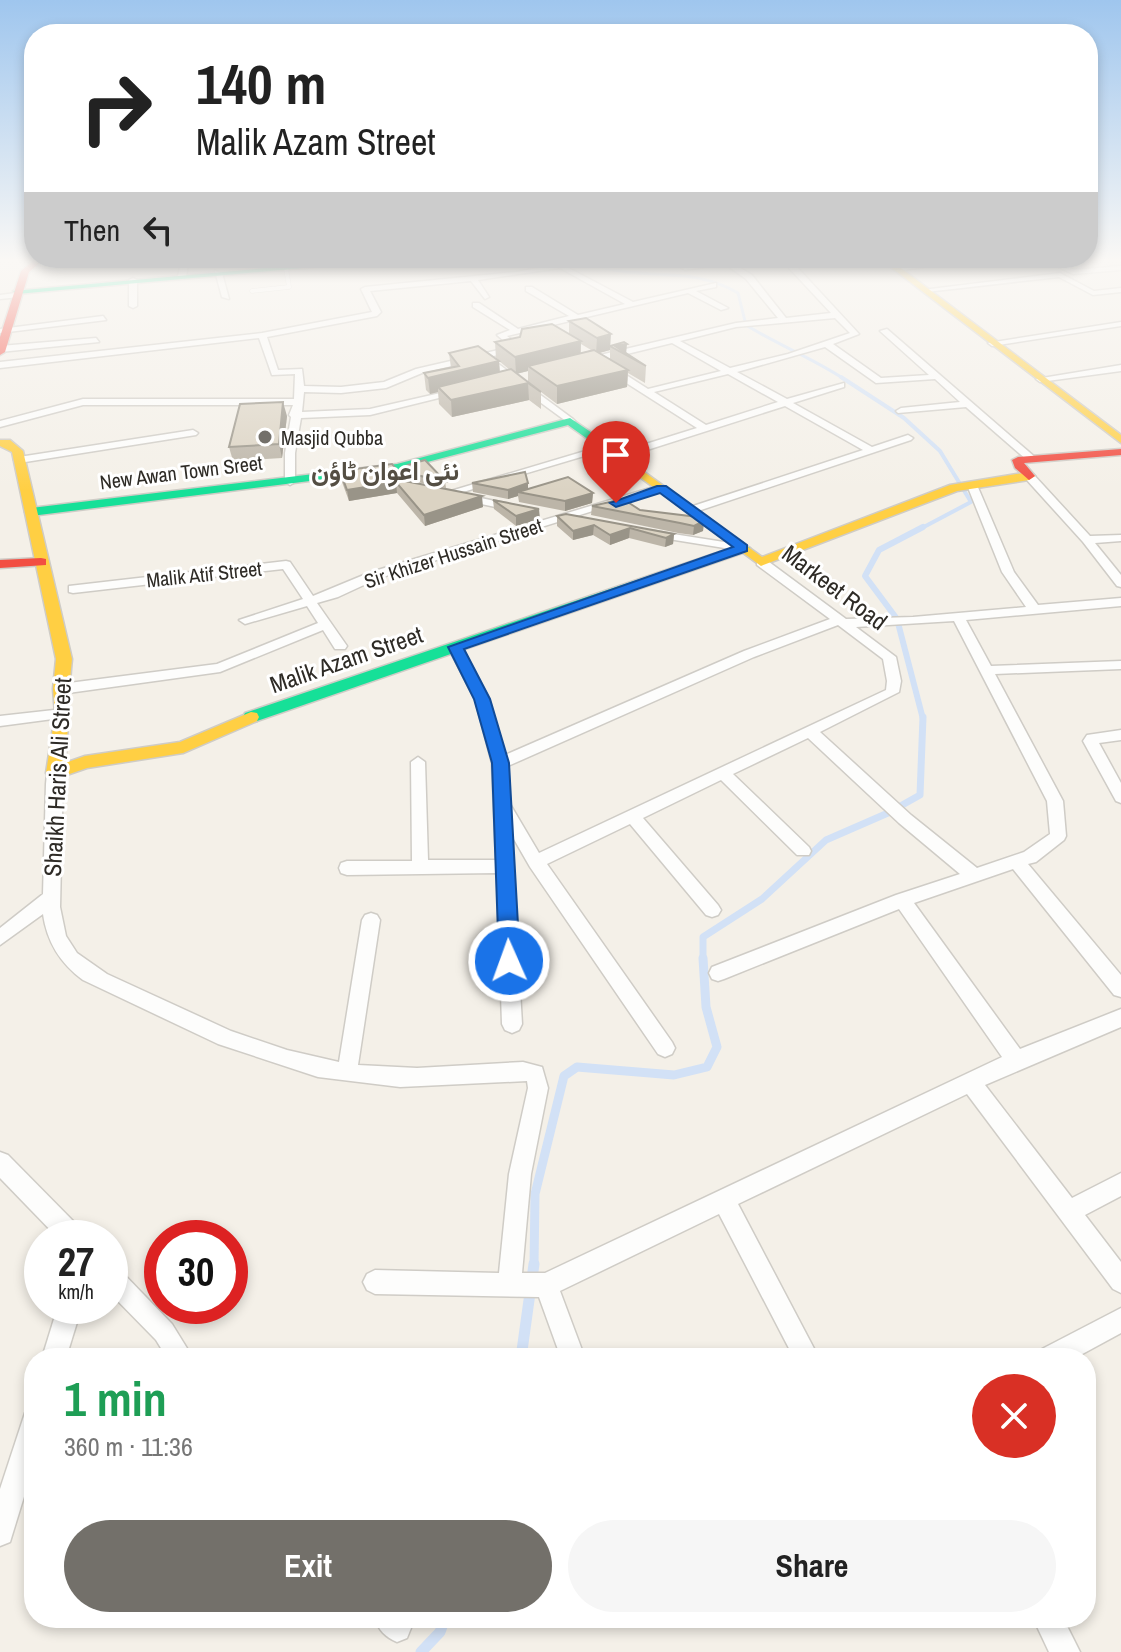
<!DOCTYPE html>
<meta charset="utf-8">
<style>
:root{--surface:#fff;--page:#f6f6f6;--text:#222;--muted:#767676;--accent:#73706a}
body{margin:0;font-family:"Archivo Narrow",Vazirmatn,sans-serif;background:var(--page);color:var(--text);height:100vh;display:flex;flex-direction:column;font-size:30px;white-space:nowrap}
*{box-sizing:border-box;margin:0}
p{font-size:26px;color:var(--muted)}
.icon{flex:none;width:44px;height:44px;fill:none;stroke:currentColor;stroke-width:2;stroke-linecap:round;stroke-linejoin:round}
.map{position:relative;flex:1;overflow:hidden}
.details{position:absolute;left:24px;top:1348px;width:1072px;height:280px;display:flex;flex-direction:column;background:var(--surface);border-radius:32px;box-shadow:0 4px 12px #0003}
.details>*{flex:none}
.guide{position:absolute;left:24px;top:24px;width:1074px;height:244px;border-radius:32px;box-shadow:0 4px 12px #0003;background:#fff;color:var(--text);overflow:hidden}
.speed{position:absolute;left:24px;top:1220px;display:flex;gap:16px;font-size:40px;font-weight:700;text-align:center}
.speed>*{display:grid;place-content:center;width:104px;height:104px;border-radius:50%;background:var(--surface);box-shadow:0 4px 12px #0003;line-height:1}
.speed small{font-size:20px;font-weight:400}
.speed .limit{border:12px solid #d22;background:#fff;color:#111}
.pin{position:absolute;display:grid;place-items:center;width:68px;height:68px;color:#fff;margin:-82px -34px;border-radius:50% 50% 50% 0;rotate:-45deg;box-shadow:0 0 8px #0007}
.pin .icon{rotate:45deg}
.me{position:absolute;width:88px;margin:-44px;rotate:358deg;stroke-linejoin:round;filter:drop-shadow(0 0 6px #0008)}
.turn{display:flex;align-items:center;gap:28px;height:168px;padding:0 40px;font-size:36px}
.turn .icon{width:104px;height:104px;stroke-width:2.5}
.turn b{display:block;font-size:56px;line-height:68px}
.then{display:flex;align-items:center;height:76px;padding:0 40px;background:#0003;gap:16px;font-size:30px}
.round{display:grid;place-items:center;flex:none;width:84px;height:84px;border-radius:42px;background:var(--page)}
.head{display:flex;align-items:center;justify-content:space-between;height:136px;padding:0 40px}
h1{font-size:48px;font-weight:700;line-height:60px;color:#1e9e55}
.cta{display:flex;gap:16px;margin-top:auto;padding:16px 40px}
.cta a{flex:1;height:92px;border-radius:48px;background:var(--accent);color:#fff;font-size:32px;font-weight:700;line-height:92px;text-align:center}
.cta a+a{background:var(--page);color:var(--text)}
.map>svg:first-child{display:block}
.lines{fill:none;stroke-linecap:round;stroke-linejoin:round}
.stream-far5{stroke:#d2e1f6;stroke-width:3}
.stream-far4{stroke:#d2e1f6;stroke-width:4}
.stream-far3{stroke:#d2e1f6;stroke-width:6}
.stream-far2{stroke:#d2e1f6;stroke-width:7}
.stream-far1{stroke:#d2e1f6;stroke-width:9}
.stream{stroke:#d2e1f6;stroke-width:11}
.lane-casing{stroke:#cfccc6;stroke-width:5}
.street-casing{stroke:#cfccc6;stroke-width:3}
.fast-casing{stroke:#cfccc6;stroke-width:3}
.slow-casing{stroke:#cfccc6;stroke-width:3}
.jam-casing{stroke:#cfccc6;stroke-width:3}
.lane{stroke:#fdfdfc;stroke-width:4}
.street{fill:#fdfdfc;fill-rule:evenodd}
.fast{fill:#16e098;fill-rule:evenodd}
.slow{fill:#ffcf43;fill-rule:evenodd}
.jam{fill:#f24e42;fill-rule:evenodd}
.wall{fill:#bcb5a8;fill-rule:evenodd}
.shaded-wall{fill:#999488}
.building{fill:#dbd3c3;stroke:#999488;stroke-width:2}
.route{fill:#1a73e8;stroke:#114b97;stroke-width:2}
.poi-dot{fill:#73706a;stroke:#fff;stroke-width:3}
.labels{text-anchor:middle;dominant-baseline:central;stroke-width:6;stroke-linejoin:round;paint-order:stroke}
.far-poi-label{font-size:20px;fill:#2e2b26;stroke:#fff;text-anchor:start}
.far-street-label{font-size:20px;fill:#2e2b26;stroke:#fff}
.street-label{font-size:24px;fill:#2e2b26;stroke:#fff}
.far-district-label{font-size:26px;font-weight:bold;fill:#544e43;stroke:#fff}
</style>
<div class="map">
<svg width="1121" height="1652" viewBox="0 0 1121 1652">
<rect width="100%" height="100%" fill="#f4f0e8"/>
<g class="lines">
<path class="stream-far5" d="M580,259C637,286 686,262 738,293L746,325C778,345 812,358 844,379"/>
<polyline class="stream-far4" points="841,377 904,418 940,451 971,502 920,529"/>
<polyline class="stream-far3" points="923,719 897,619 865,576 879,550 923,527"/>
<polyline class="stream-far2" points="703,960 703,937 762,899 826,840 888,813 920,795 923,717"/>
<polyline class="stream-far1" points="534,1266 535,1194 564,1076 577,1067 674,1075 707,1067 717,1047 706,1007 703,958"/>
<g class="stream">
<polyline points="521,1358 534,1264"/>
<polyline points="421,1652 440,1632 445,1618"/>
</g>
<g class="lane-casing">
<polyline id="lane" points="252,291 289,287 286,268"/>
</g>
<g class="street-casing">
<g id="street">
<polygon points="182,259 189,259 186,276 182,278 178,276"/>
<polygon points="598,259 616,259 595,264 591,262"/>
<path d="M669,259H677L686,266L748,259L732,263L752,275L786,318L831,313L789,268L796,266L859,334L833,344L881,378L929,375L880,331L887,329L1036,458L1027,460L966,407L898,413L896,411L901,408L960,402L935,379L876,383L825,347L737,372L787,399L844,383V387L793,403L872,447L908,435L913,438L911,440L695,512H687V508L863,450L785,406L622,458H614V454L697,428L606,370V366H612L648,389L721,371L672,343L586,364L582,361L583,359L736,323L778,318L746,279L725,264L685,270ZM835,318L850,333L788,354L730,368L680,341L736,327ZM728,374L778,402L706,425L654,392Z"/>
<polygon points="954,259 975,259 898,271 894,269"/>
<polygon points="1041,259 1051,259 1074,270 1121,266 1121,270 1073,274"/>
<path d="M561,264L633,302L716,283V287L696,291L728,308L721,310L688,293L507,336L520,346V350L489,357L573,419L575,421L570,424L481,359L422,373L386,388L341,393L304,392L302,412L370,409L458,389L463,392L370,415L301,418L295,453V482L290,485L285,482V453L291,417L289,415L293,405H83L0,427V421L83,399H294L295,374L272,375L259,338L0,368V362L262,333L372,312L361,289L365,287L516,272ZM560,268L625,304L578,315L532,287H526V291L569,316L518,329L479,303H473V307L510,330L497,335L511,347L416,369L384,382L341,387L304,386L302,369L278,370L267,337L377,316L381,312L370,291L471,281L485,299L489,297L478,280Z"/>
<polygon points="215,271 222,273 229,299 222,297"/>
<polygon points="1060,273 1094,291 1121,288 1121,292 1093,295 1059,277 926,292 922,290"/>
<polygon points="133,278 137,280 137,306 133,308 129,306 129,280"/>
<polygon points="16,293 19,297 0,299 0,295"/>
<polygon points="103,316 106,320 0,333 0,329"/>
<polygon points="1121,322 1121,326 992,346 988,343"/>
<polygon points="96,338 99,342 0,352 0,346"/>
<polygon points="1121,365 1121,371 1040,382 1036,379"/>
<polygon points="193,430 198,433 196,435 19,463 14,460 19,457"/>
<polygon points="602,446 611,448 453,495 444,493"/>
<polygon points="1025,474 1033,474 1090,536 1121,535 1121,541 1095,543 1121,575 1121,587 1117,586 1083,542 1025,478"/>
<path d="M968,483L977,485L1014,572L1038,605L1121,598V606L966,620L991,666L1121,661V669L995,674L1063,801L1066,836L1064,840L1036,862L1028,864L1121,975V997L1114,995L1013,869L914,903L1020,1049L1121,1009V1027L985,1085L1072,1198L1121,1173V1196L1085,1215L1121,1262V1293L1113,1289L967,1094L738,1204L819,1358H794L719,1214L560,1291L585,1358H561L539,1297L375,1294L367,1290L363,1282L367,1274L375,1270L499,1273L509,1174L528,1088L527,1081L400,1087L318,1077L218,1044L83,980C60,963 47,942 43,914L0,945V928L43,894L46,784L47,773L55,768L63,773L60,907L66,936L77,953L107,974L231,1031L287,1050L339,1062L362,920L365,915L371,913L377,915L380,920L358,1065L417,1068L523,1062L542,1067L548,1088L531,1174L522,1273H545L1002,1057L899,909L724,979L718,981L712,979L709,973L712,967L896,895L960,874L899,823L808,738L733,774L809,847L811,851L809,855H797L721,780L643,818L718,905L721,910L718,915L712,917L706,915L630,824L547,864L672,1042L675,1048L672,1054L665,1057L658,1054L530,867L511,834L522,1024L519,1030L512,1033L505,1030L502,1024L497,873L347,875L341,873L339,868L341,863L347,861H412L411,762L418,757L425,762L428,860H496L492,763L475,699L448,647L450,644H460L489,699L505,755L744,651L830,619L757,565V559H765L846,619L913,617L1026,607L1002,572L967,485ZM954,621L1047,801L1050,834L1024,852L977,868L911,815L820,732L899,692L901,681L896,657L856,627ZM838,625L883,659L887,681L886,690L539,853L510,804L508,766L754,657Z"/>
<polygon points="657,486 666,488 379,578 338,597 317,603 347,646 345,649 335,649 323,630 220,672 61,694 54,689 61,684 217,664 318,623 307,606 245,624 239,620 303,599 283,569 73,593 69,592 69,586 286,561 290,562 313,596 371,572"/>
<polygon points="462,494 514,505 519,508 514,511 458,499 458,495"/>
<polygon points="654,531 743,545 749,548 743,551 650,536 650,532"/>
<polygon points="63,709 68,711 70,714 68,717 0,726 0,716"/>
<polygon points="1121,730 1121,740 1099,743 1121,783 1121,803 1116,801 1083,741 1087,735"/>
<polygon points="0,1152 8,1155 82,1230 85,1238 58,1238 0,1178"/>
<polygon points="110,1264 118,1268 172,1324 193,1358 167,1358 156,1340 110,1293"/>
<polygon points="58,1306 82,1306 66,1358 42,1358"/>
<polygon points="1121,1308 1121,1333 1075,1358 1039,1358 1042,1349"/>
<polygon points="34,1409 34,1464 10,1542 0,1546 0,1489 25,1413"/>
<path d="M374,1618H407L411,1628L407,1638L397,1642C385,1637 379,1630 374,1618Z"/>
<polygon points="1033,1618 1063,1618 1080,1652 1049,1652"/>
</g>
</g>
<g class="fast-casing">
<g id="fast">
<polygon points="365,259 402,259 17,294 13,291"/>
<polygon points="570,418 604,441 604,445 596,445 568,425 397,470 31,516 25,512 31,508 397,464"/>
<polygon points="743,544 750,548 748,551 257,721 245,721 243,717 245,713"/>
</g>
</g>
<g class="slow-casing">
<g id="slow">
<polygon points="880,259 889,259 1121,435 1121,443"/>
<path d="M0,440H10L23,451L72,659C68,694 69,728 65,763L85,756L180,742L251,712L257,713L259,717L257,721L183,753L87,768L55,779L49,777L46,773L55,714L53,689L56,659L12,452L0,446Z"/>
<polygon points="600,440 762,557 950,485 1029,472 1035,476 1029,480 957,491 761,566 596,445 596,441"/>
</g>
</g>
<g class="jam-casing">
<g id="jam">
<polygon points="35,259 44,259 29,272 5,352 0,355 0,337 21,271"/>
<polygon points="1121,449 1121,455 1024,463 1035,476 1029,480 1015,468 1012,460 1018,457"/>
<polygon points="41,558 46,559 46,565 0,568 0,560"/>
</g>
</g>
<use href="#lane" class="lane"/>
<use href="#street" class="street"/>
<use href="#fast" class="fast"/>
<use href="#slow" class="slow"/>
<use href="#jam" class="jam"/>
</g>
<g class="wall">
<path d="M569,321L646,366L645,383L628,373L627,387L557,404L541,392V409L529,400L452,417L439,404L438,392L430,394L426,390L424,373L451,368L449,353L496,359L495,342L569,334ZM581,344L591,350L581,353ZM610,350V359L599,353ZM499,361L510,370L500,372ZM528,371V382L516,374Z"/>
<polygon points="287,416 282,458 233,461 229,447"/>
<polygon points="408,465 445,481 446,488 417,482 409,472"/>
<polygon points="340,471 405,481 483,507 425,526 397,493 349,501 342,482"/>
<polygon points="472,483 528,489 593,493 592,503 565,511 519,502 518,496 508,499 473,492"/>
<polygon points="493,500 540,519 516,526 494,509"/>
<polygon points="592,506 640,510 704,521 703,531 693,535 678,533 591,515"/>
<polygon points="557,516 674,534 673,544 665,547 629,538 610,545 593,535 573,540 557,526"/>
</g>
<g class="shaded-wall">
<polygon points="611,334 610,350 596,354 597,338"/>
<polygon points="581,341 580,358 528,366 528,371 516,374 515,357"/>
<polygon points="627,344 626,355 615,346"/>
<polygon points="499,361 500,378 438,387 438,392 430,394 428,378"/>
<polygon points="628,370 627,387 557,404 557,386"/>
<polygon points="528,383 529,400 452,417 451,400"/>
<polygon points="283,402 287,416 282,458 279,444"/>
<polygon points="396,482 397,493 349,501 347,490"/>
<polygon points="528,483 528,492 518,492 518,496 508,499 508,490"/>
<polygon points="593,493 592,503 565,511 565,501"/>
<polygon points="482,496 483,507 425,526 424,515"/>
<polygon points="539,509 540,519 516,526 516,516"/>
<polygon points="704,521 703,531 693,535 694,526"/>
<polygon points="594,525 593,535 573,540 573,531"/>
<polygon points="630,528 629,538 610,545 610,535"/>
<polygon points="674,534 673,544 665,547 666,538"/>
</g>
<g class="building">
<polygon points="586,318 611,334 597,338 569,321"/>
<polygon points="552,324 581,341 515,357 495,342 520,337 522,329"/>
<polygon points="624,342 627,344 615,346 646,366 610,346"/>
<polygon points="478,346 499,361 428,378 424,373 459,366 449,353"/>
<polygon points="594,350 628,370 557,386 528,366"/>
<polygon points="511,369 541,392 528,383 451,400 438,387"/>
<polygon points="283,402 279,444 229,447 240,404"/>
<polygon points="425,460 445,481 416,475 408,465"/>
<polygon points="392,464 405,481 482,496 424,515 396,482 347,490 340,471"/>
<polygon points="525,472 528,483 508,490 472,483"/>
<polygon points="568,477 593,493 565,501 518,492"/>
<polygon points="623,499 640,510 698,517 704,521 694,526 680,523 592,506"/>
<polygon points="493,500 539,509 516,516"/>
<polygon points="566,514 674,534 666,538 630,528 610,535 594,525 573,531 557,516"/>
</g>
<linearGradient id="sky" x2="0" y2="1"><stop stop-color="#9fc6ee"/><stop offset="0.53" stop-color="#faf8f5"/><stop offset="1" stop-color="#faf8f5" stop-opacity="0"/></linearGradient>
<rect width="1121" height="491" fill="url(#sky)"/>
<polygon class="route" points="657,486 666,486 747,545 747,551 464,649 490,699 509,763 520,961 517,967 509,969 502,967 499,961 492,763 474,699 448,647 733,547 660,493 616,507 610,503"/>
<circle class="poi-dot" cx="265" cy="437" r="8"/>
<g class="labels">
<g class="far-poi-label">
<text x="281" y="437">Masjid Qubba</text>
</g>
<g class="far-street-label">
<text transform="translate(181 472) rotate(-7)">New Awan Town Sreet</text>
<text transform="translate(453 553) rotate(-18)">Sir Khizer Hussain Street</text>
<text transform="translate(204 574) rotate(-6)">Malik Atif Street</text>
</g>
<g class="street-label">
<text transform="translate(835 587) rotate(37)">Markeet Road</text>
<text transform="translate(346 659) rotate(-19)">Malik Azam Street</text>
<text transform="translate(57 777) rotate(-87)">Shaikh Haris Ali Street</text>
</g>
<g class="far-district-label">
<text x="385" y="470">نئی اعوان ٹاؤن</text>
</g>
</g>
</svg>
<div class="speed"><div>27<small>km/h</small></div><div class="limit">30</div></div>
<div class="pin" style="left:616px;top:503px;background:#d93025"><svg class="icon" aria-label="arrive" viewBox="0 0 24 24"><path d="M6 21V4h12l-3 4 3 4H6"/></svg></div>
<svg class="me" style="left:509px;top:961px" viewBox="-20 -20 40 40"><circle r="17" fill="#1a73e8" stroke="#fff" stroke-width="3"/><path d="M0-11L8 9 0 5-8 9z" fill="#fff"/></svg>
<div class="guide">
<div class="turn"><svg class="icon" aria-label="right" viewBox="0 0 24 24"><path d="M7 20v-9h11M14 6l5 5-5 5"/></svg><div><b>140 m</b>Malik Azam Street</div></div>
<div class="then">Then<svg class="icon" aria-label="left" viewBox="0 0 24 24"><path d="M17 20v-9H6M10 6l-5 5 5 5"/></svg></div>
</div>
<section class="details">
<div class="head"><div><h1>1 min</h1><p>360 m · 11:36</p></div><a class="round" style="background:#d93025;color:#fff"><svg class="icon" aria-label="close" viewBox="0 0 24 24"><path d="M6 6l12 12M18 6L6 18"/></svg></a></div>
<div class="cta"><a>Exit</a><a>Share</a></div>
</section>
</div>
